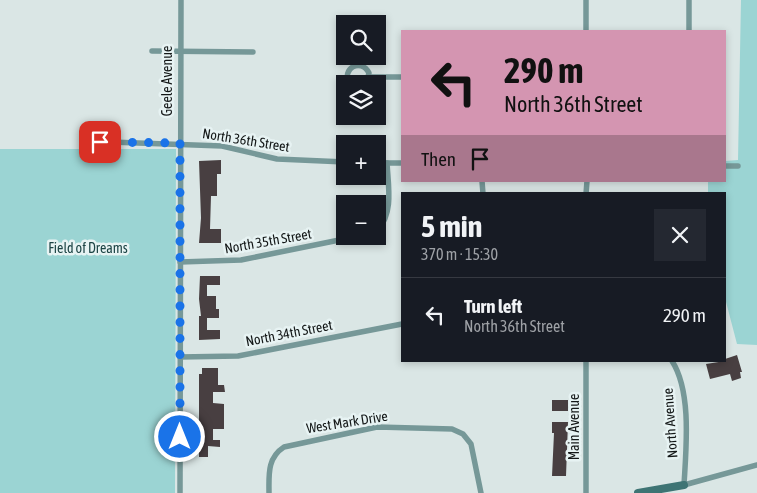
<!DOCTYPE html>
<meta charset="utf-8">
<style>
:root{--surface:#171b24;--page:#242831;--text:#f1f3f6;--muted:#9ea1a6;--line:#363941}
body{margin:0;font-family:"Asap Condensed",sans-serif;background:var(--page);color:var(--text);height:100vh;display:flex;flex-direction:column;font-size:19px;white-space:nowrap}
*{box-sizing:border-box;margin:0}
p{font-size:16px;color:var(--muted)}
.icon{flex:none;width:28px;height:28px;fill:none;stroke:currentColor;stroke-width:2;stroke-linecap:round;stroke-linejoin:round}
.map{position:relative;flex:1;overflow:hidden}
.side{position:absolute;left:401px;top:192px;width:325px;height:170px;display:flex;flex-direction:column;background:var(--surface);border-radius:0px;box-shadow:0 2px 8px #0003}
.side>*{flex:none}
.guide{position:absolute;left:401px;top:30px;width:325px;height:152px;border-radius:0px;box-shadow:0 2px 8px #0003;background:#d495b1;color:#111;overflow:hidden}
.controls{position:absolute;left:336px;top:15px;display:grid;gap:10px}
.controls a{display:grid;place-items:center;width:50px;height:50px;border-radius:0px;background:var(--surface);box-shadow:0 2px 8px #0003;font-size:25px}
.pin{position:absolute;display:grid;place-items:center;width:42px;height:42px;color:#fff;margin:-21px;border-radius:10px;box-shadow:0 2px 8px #0006}
.me{position:absolute;width:55px;margin:-28px;rotate:0deg;stroke-linejoin:round;filter:drop-shadow(0 0 4px #0008)}
.turn{display:flex;align-items:center;gap:18px;height:105px;padding:0 20px;font-size:22px}
.turn .icon{width:65px;height:65px;stroke-width:2.5}
.turn b{display:block;font-size:35px;line-height:42px}
.then{display:flex;align-items:center;height:48px;padding:0 20px;background:#0003;gap:10px;font-size:19px}
.round{display:grid;place-items:center;flex:none;width:52px;height:52px;border-radius:0px;background:var(--page)}
.head{display:flex;align-items:center;justify-content:space-between;height:85px;padding:0 20px}
h1{font-size:30px;font-weight:700;line-height:38px}
ul{padding:0;list-style:none}
li{display:flex;align-items:center;gap:15px;height:75px;padding:0 20px;border-top:1px solid var(--line)}
li div{flex:1}
li b{display:block;font-size:19px}
li em{font-style:normal}
.map>svg:first-child{display:block}
.green{fill:#9bd4d3}
.building{fill:#483f41}
.lines{fill:none;stroke-linecap:round;stroke-linejoin:round}
.street{stroke:#769898;stroke-width:5.5}
.secondary{stroke:#3e7474;stroke-width:8}
.route{stroke:#1a73e8;stroke-width:9;stroke-dasharray:0 16.2}
.labels{text-anchor:middle;dominant-baseline:central;stroke-width:5;stroke-linejoin:round;paint-order:stroke}
.street-label{font-size:14px;fill:#131717;stroke:#e7f3f3}
.park-label{font-size:14px;fill:#1c4445;stroke:#e7f3f3}
</style>
<div class="map">
<svg width="757" height="493" viewBox="0 0 757 493">
<rect width="100%" height="100%" fill="#dae6e5"/>
<g class="green">
<polygon points="741,0 757,0 757,345 737,344 725,298 725,194 708,194 708,181 725,181 725,161 738,160"/>
<polygon points="0,149 176,149 175,493 0,493"/>
</g>
<g class="building">
<polygon points="221,160 221,174 217,174 217,196 211,196 210,229 221,229 221,243 199,243 201,218 199,161"/>
<polygon points="200,276 220,276 220,285 207,285 207,296 216,296 216,309 219,309 219,318 207,318 207,330 220,330 220,339 199,340 199,316 201,316 199,299"/>
<polygon points="737,355 742,372 740,372 741,378 732,381 730,374 710,379 706,364 725,361 725,359"/>
<polygon points="202,368 218,368 218,385 224,385 225,392 213,392 213,403 224,404 224,429 213,429 213,440 220,440 220,447 208,446 208,457 199,457 199,374 202,374"/>
<rect x="552" y="400" width="16" height="11"/>
<polygon points="552,422 568,422 566,476 552,476 554,433 552,433"/>
</g>
<g class="lines">
<g class="street">
<polyline points="689,0 689,31"/>
<polyline points="586,31 586,0"/>
<polyline points="152,51 253,52"/>
<polyline points="369,77 402,77"/>
<path d="M350,84C340,69 361,57 369,73L366,84"/>
<polyline points="82,141 222,146 277,159 345,162"/>
<polyline points="378,163 402,163"/>
<polyline points="725,166 738,166"/>
<polyline points="482,181 483,194"/>
<polyline points="586,194 587,181"/>
<path d="M378,229C394,213 388,184 387,163"/>
<polyline points="180,262 241,260 359,236"/>
<polyline points="180,357 238,356 402,324"/>
<polyline points="586,361 586,493"/>
<path d="M672,361C692,392 686,449 684,485L757,465"/>
<polyline points="180,493 181,0"/>
<path d="M269,493C269,475 267,458 284,447L377,427L452,429L463,434L471,444L481,493"/>
</g>
<polyline class="secondary" points="638,493 684,485"/>
</g>
<g class="lines">
<polyline class="route" points="100,142 180,143 180,437"/>
</g>
<g class="labels">
<g class="street-label">
<text transform="translate(167 81) rotate(-90)">Geele Avenue</text>
<text transform="translate(246 140) rotate(9)">North 36th Street</text>
<text transform="translate(268 241) rotate(-10)">North 35th Street</text>
<text transform="translate(289 333) rotate(-11)">North 34th Street</text>
<text transform="translate(347 422) rotate(-9)">West Mark Drive</text>
<text transform="translate(670 423) rotate(-94)">North Avenue</text>
<text transform="translate(574 427) rotate(-90)">Main Avenue</text>
</g>
<g class="park-label">
<text x="88" y="248">Field of Dreams</text>
</g>
</g>
</svg>
<div class="controls">
<a><svg class="icon" aria-label="search" viewBox="0 0 24 24"><circle cx="10" cy="10" r="6"/><path d="M15 15l6 6"/></svg></a>
<a><svg class="icon" aria-label="layers" viewBox="0 0 24 24"><path d="M12 4l9 5-9 5-9-5zM3 14l9 5 9-5"/></svg></a>
<a>+</a>
<a>−</a>
</div>
<div class="pin" style="left:100px;top:142px;background:#d93025"><svg class="icon" aria-label="arrive" viewBox="0 0 24 24"><path d="M6 21V4h12l-3 4 3 4H6"/></svg></div>
<svg class="me" style="left:180px;top:437px" viewBox="-20 -20 40 40"><circle r="17" fill="#1a73e8" stroke="#fff" stroke-width="3"/><path d="M0-11L8 9 0 5-8 9z" fill="#fff"/></svg>
<div class="guide">
<div class="turn"><svg class="icon" aria-label="left" viewBox="0 0 24 24"><path d="M17 20v-9H6M10 6l-5 5 5 5"/></svg><div><b>290 m</b>North 36th Street</div></div>
<div class="then">Then<svg class="icon" aria-label="arrive" viewBox="0 0 24 24"><path d="M6 21V4h12l-3 4 3 4H6"/></svg></div>
</div>
<section class="side">
<div class="head"><div><h1>5 min</h1><p>370 m · 15:30</p></div><a class="round"><svg class="icon" aria-label="close" viewBox="0 0 24 24"><path d="M6 6l12 12M18 6L6 18"/></svg></a></div>
<ul>
<li><svg class="icon" aria-label="left" viewBox="0 0 24 24"><path d="M17 20v-9H6M10 6l-5 5 5 5"/></svg><div><b>Turn left</b><p>North 36th Street</p></div><em>290 m</em></li>
</ul>
</section>
</div>
